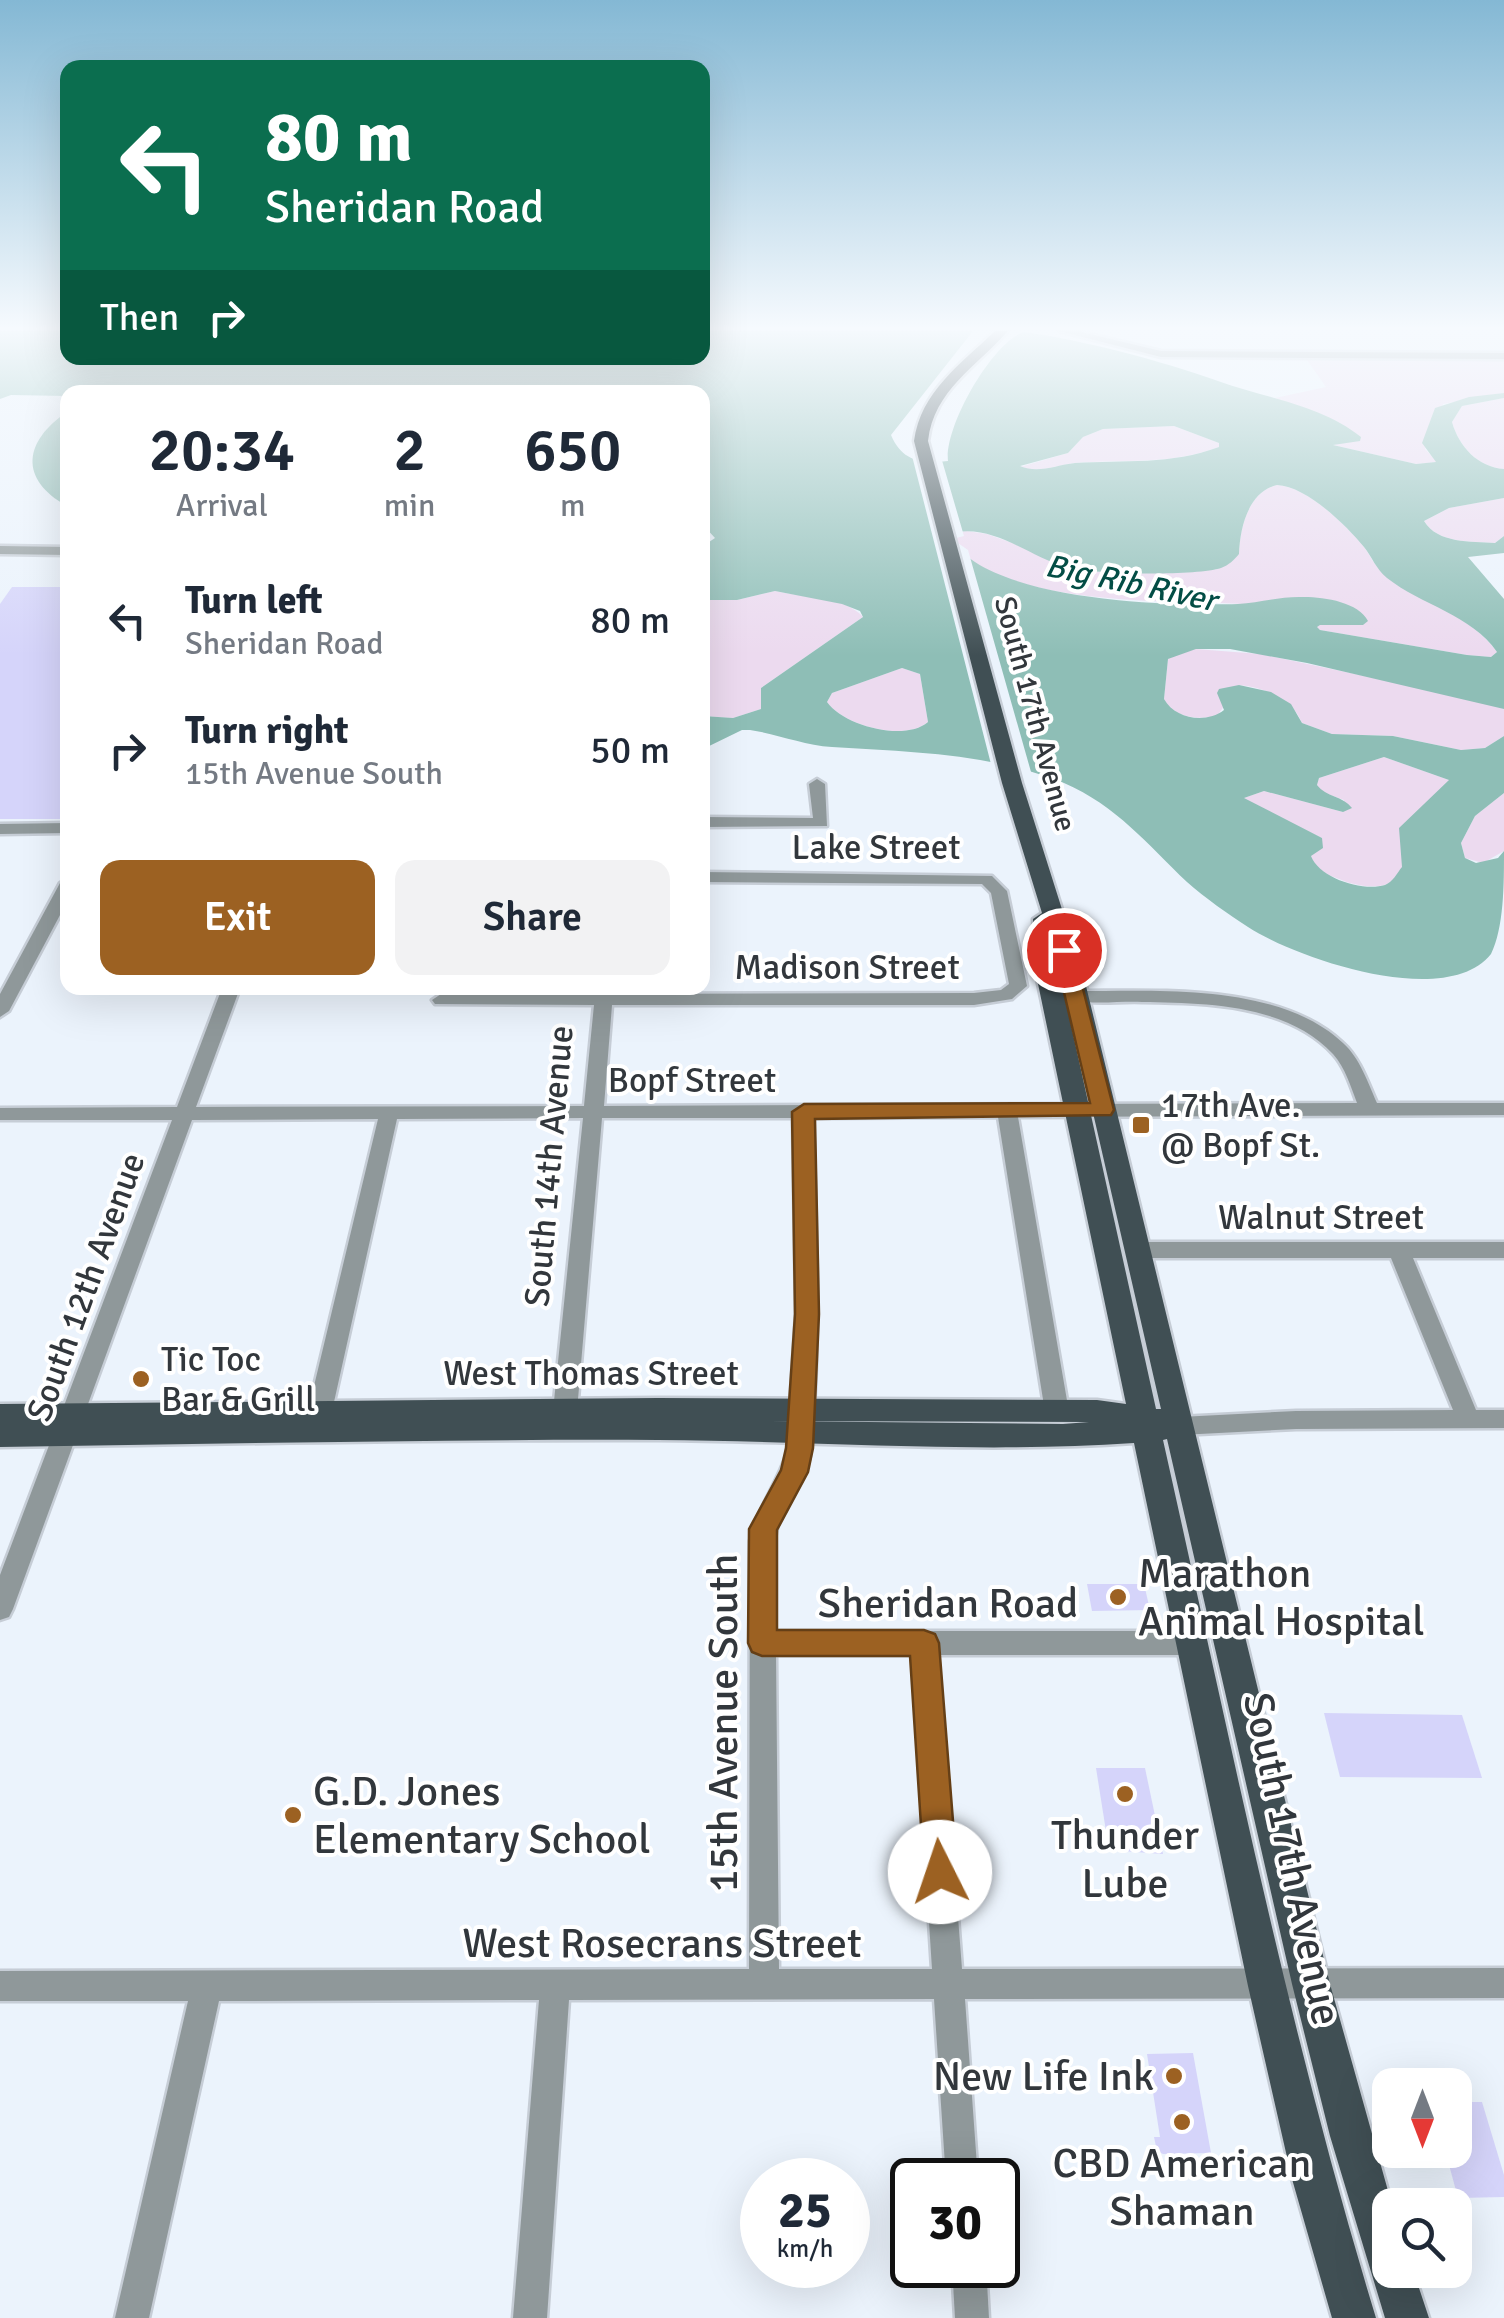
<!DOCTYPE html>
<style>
:root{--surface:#fff;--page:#f2f2f3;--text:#1f2937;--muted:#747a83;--accent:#9c6122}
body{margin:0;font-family:Signika,sans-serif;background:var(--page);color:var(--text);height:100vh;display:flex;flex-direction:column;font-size:38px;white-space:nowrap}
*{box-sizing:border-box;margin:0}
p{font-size:32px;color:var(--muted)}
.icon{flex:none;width:55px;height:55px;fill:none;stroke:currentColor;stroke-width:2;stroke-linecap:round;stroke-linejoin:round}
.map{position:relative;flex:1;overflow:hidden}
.details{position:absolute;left:60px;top:385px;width:650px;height:610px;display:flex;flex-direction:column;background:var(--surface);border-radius:20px;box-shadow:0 10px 40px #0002}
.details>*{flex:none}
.guide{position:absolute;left:60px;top:60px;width:650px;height:305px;border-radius:20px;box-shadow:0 10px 40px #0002;background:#0b6e4f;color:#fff;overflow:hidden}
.needle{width:65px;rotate:180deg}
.controls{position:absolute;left:1372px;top:2068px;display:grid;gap:20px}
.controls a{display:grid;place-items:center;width:100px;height:100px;border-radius:20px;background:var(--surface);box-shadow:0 10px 40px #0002;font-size:50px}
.speed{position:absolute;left:740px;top:2158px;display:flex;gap:20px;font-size:50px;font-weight:700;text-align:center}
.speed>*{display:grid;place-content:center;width:130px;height:130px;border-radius:50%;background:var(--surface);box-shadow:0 10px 40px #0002;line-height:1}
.speed small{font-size:25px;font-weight:400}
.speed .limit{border:5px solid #111;border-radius:15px;background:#fff;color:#111}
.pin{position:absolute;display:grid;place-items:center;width:85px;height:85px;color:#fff;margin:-42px;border:5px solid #fff;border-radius:50%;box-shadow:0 2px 10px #0007}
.me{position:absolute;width:110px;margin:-55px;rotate:356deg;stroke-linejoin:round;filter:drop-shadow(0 0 8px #0008)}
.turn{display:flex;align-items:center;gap:35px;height:210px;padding:0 40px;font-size:45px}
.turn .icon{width:130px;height:130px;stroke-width:2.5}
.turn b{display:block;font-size:70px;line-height:85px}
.then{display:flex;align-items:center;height:95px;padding:0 40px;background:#0003;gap:20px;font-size:38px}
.eta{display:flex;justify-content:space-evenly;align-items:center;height:170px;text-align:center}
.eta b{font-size:60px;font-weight:600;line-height:70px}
.primary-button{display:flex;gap:20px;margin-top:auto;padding:20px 40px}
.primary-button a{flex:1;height:115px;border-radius:20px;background:var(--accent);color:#fff;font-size:40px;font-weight:600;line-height:115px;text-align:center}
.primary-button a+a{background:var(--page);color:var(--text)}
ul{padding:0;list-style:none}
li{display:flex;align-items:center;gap:30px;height:130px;padding:0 40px}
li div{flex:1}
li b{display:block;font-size:38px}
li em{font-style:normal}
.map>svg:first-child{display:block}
.green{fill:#ecdaef}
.water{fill:#8ebeb6;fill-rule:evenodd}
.pier{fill:#ebf3fc}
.building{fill:#d5d4fa}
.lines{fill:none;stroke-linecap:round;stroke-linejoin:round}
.minor-casing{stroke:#c6cdd6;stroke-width:5}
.major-casing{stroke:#c6cdd6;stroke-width:5}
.minor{fill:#8f989a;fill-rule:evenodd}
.major{fill:#404f54;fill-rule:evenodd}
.route{fill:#9c6122;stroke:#653f16;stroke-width:2.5}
.poi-dot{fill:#9c6122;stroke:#fff;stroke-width:4}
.labels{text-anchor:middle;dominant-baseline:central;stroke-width:8;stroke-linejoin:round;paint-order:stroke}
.far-street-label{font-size:30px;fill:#32373c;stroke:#fff}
.far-water-label{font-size:32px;font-style:italic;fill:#034d45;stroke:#fff}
.street-label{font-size:35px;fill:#32373c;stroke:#fff}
.poi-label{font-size:35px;fill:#32373c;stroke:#fff;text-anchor:start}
.near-poi-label{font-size:42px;fill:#32373c;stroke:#fff;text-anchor:start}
.near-street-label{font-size:42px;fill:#32373c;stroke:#fff}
</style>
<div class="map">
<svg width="1504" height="2318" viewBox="0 0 1504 2318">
<rect width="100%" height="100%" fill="#ebf3fc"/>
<g class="green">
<polygon points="1305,357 1504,358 1504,393 1443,404 1425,449 1437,462 1416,464 1333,445 1361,437 1324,417 1275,398 1326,387"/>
<path d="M1504,398V469C1478,467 1459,447 1452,422L1462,406Z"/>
<path d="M1174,426L1219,443V447C1171,465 1125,459 1075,463C1056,465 1038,474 1020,467L1068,453L1083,437L1103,429Z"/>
<path d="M1277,485C1306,486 1346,525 1364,547C1370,555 1374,565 1382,572C1418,599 1471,615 1497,652L1491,657L1467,655L1320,630L1316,627L1320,625H1362C1323,618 1282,606 1242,604C1171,600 985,608 948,534L967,531L987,534L1095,572L1218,569L1239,554C1240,528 1248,492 1277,485Z"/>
<path d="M1504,498V536L1495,543C1471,541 1438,544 1424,521L1449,508Z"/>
<path d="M775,591C800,597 847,597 863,617L761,688V709L733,718L703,716L702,600H737Z"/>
<path d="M1196,649L1260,654L1478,700L1504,709V736L1485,748L1461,750L1393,736L1332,734L1302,723C1292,698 1263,687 1239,685L1217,716C1198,720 1174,718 1164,699L1168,659L1177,653Z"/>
<path d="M902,668L920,674L928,722C905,742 844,726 827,702L832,693Z"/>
<path d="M1384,757L1449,780C1438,803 1409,866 1392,881C1380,891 1352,885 1339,879C1327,875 1314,868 1311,856L1322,838L1245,802L1244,798L1264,791L1343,812L1344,800L1322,792L1317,785L1319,778Z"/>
<polygon points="1504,793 1504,851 1483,863 1465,858 1461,843 1475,816"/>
</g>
<g class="water">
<path d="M0,331H67L68,358H702L703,331H973L891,435C902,461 921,464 948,461C944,427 992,342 1024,332C1083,340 1162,361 1218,381C1265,398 1321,405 1361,437L1360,441L1333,445L1416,464L1436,462L1422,443L1435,408L1469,397L1504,393V398L1462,406L1452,422C1459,447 1478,467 1504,469V498L1449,508L1424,521C1438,544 1471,541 1495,543L1504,536V553L1468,557L1504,599V709L1307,663L1230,649H1196L1168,659L1164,699C1175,719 1206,724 1224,710L1217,693L1219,689L1239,685L1271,692L1291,704L1302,723L1332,734L1393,736L1461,750L1485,748L1504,736V793L1475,816L1461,843L1465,858L1476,863L1498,858L1504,851C1504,884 1504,928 1491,954C1447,1010 1297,959 1248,927C1228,914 1205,898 1187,882C1147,844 1117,806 1064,783C990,753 910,752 832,747C803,745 778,734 750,730H742L703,749V716L733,718L761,709V688L863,617L860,611L842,604L775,591L737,600H703V546L715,538L703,525L702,392H68L67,396L11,395L0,399ZM1174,426L1219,443V447C1171,465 1124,460 1075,463C1056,465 1038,474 1020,466L1068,453L1083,437L1103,429ZM1277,485C1306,486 1346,525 1364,547C1372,557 1376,569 1387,578C1421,605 1472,615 1497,652L1491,657L1467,655L1320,630L1317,627L1320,625H1363L1368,621C1358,601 1320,596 1299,597C1278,597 1258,603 1238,604C1169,606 982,602 948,534C991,521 1027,556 1066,567C1092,575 1196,576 1221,568C1229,565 1234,560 1239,554C1240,528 1248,492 1277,485ZM902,668L920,674L928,722C905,742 844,726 827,702L832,693ZM1384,757L1449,780L1399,828L1402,867C1397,873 1393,882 1385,885C1363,892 1319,878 1311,856L1323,848L1322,838L1244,798L1264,791L1343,812L1352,808C1343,796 1326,797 1317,785L1319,778Z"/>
<path d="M67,412V506C18,479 24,441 67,412Z"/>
</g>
<polygon class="pier" points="911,452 919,457 941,457 964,536 952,539 968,550 1033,779 992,768"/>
<g class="building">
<polygon points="12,587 68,587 68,819 0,819 0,604"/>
<polygon points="1087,1584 1144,1584 1150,1610 1092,1611"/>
<polygon points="1324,1713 1462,1715 1482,1778 1340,1777"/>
<polygon points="1096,1768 1145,1768 1163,1854 1109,1850"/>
<polygon points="1193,2053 1211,2153 1163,2154 1157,2151 1154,2137 1160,2137 1147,2054"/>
<polygon points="1455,2102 1482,2102 1504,2175 1504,2197 1458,2198 1445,2150 1455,2150"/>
</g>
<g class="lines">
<g class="minor-casing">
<g id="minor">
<polygon points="1059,331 1077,331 1161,351 1504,353 1504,359 1161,357"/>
<polygon points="0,546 68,547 68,555 0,554"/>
<polygon points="817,779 825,784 827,826 702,827 702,817 813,818 809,784"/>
<polygon points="68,823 68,833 0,834 0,824"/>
<path d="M702,872L992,876L1007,891L1027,986L1012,999L974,1005H612L604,1106L1357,1103C1351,1087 1345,1067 1333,1054C1287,1004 1205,1003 1142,1002C1119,1001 1094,1005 1072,1000L1069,996L1078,991C1160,991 1279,983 1343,1043C1360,1058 1368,1083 1377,1103H1504V1115L1018,1117L1069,1412L1065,1418L1057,1421L1049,1418L1045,1412L998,1117L813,1118C816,1228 821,1338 811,1448C809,1478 786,1497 778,1524C769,1557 775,1597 775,1631H1194L1203,1635L1207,1643L1203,1651L1194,1655H938L962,1969L1504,1968V1998L965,1999L978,2180H946L934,1999L569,2000L547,2318H513L539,2000L219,2001L149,2318H115L188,2001H0V1971L749,1969L750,1541C757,1509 777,1484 787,1453L796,1314L793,1118H602L577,1411L573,1417L565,1420L557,1417L553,1411L583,1118L397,1119L332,1411L328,1417L320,1420L312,1417L308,1411L378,1119L192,1120L13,1609L9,1617L0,1620V1575L172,1120H0V1108L177,1107L222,988H240L196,1107L584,1106L594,1005L435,1004L432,1000L441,994H596L597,988H613V994L974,993L1001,990L1009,984L991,893L982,884L702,882ZM776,1655H912L932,1969H779Z"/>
<polygon points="68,878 68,900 9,1011 0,1017 0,994 60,883"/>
<polygon points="1137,1242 1504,1242 1504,1258 1413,1258 1476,1410 1504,1410 1504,1428 1296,1429 1180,1435 1172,1433 1168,1426 1172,1419 1180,1417 1296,1411 1453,1410 1391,1258 1137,1258 1130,1255 1126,1250 1130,1245"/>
<polygon points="952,2265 986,2265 989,2318 955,2318"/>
</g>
</g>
<g class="major-casing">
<path id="major" d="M995,331H1008C976,367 934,390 928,441L1022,783L1085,982L1330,1984L1392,2205L1390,2270H1413L1429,2318H1385L1330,2136L1292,1984L1167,1439L1163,1440C1229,1734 1288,2030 1376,2318H1332L1292,2179L1248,1986L1134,1443C975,1454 817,1441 658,1440C439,1439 219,1444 0,1447V1404L658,1398L1097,1400L1126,1404L1037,979L1033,919L1042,913L1002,783L914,441C921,391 961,364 995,331ZM1058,966L1063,982L1161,1409H1156ZM769,1421L1089,1422L1063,1424Z"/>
</g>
<use href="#minor" class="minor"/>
<use href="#major" class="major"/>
</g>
<linearGradient id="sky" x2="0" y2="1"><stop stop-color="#84b8d4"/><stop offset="0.5" stop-color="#f6fafe"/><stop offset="1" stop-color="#f6fafe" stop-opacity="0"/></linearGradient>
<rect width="1504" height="656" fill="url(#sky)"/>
<polygon class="route" points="1064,945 1073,950 1114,1110 1111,1115 815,1119 819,1314 813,1448 808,1472 777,1530 777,1630 924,1630 935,1634 939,1643 957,1872 952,1884 940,1889 929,1884 924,1872 910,1656 762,1656 752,1652 748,1643 749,1529 781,1470 786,1448 795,1314 792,1112 804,1104 1090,1103 1054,950"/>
<g class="poi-dot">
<rect x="1131" y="1115" width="20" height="20" rx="5"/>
<circle cx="141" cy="1379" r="10"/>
<circle cx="1118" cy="1597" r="10"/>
<circle cx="1125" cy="1794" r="10"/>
<circle cx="293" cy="1815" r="10"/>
<circle cx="1174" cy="2076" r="10"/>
<circle cx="1182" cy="2122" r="10"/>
</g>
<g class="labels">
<g class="far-street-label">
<text transform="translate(1035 714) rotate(75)">South 17th Avenue</text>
</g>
<g class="far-water-label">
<text transform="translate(1131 583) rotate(12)">Big Rib River</text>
</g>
<g class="street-label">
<text x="876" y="847">Lake Street</text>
<text x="847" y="967">Madison Street</text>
<text x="692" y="1080">Bopf Street</text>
<text transform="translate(549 1166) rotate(-85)">South 14th Avenue</text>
<text x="1321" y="1217">Walnut Street</text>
<text transform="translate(86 1287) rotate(-70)">South 12th Avenue</text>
<text x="591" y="1373">West Thomas Street</text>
</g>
<g class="poi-label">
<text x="1161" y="1105">17th Ave.<tspan x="1161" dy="40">@ Bopf St.</tspan></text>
<text x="161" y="1359">Tic Toc<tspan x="161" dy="40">Bar &amp; Grill</tspan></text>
</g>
<g class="near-poi-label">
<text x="1138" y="1573">Marathon<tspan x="1138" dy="48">Animal Hospital</tspan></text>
<text x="313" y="1791">G.D. Jones<tspan x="313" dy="48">Elementary School</tspan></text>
<text x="1125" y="1835" text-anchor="middle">Thunder<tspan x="1125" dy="48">Lube</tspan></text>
<text x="1154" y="2076" text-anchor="end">New Life Ink</text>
<text x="1182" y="2163" text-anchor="middle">CBD American<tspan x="1182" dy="48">Shaman</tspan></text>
</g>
<g class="near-street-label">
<text x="948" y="1603">Sheridan Road</text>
<text transform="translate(723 1723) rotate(-90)">15th Avenue South</text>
<text transform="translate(1292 1859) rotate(78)">South 17th Avenue</text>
<text x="662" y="1943">West Rosecrans Street</text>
</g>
</g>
</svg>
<div class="controls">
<a><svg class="needle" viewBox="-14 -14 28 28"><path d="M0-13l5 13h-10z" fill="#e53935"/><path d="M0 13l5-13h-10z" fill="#747a83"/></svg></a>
<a><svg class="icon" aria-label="search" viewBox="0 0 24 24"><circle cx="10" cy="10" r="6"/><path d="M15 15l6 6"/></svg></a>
</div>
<div class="speed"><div>25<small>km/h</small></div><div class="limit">30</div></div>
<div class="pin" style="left:1064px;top:950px;background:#d93025"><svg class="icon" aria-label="arrive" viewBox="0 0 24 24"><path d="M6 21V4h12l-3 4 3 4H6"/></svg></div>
<svg class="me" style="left:940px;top:1872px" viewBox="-20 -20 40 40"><circle r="19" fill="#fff"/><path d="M0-13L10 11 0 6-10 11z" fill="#9c6122"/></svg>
<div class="guide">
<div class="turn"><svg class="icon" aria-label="left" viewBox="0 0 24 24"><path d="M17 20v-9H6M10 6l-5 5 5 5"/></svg><div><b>80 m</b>Sheridan Road</div></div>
<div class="then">Then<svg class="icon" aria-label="right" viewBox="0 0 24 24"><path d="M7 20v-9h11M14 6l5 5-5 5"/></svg></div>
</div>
<section class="details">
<div class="eta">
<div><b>20:34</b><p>Arrival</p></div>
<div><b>2</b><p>min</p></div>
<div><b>650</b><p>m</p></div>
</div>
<ul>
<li><svg class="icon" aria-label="left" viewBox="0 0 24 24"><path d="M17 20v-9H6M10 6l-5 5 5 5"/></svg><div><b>Turn left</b><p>Sheridan Road</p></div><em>80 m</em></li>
<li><svg class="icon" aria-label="right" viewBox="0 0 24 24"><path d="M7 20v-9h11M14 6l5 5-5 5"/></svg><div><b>Turn right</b><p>15th Avenue South</p></div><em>50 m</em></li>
</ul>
<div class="primary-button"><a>Exit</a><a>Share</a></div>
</section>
</div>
